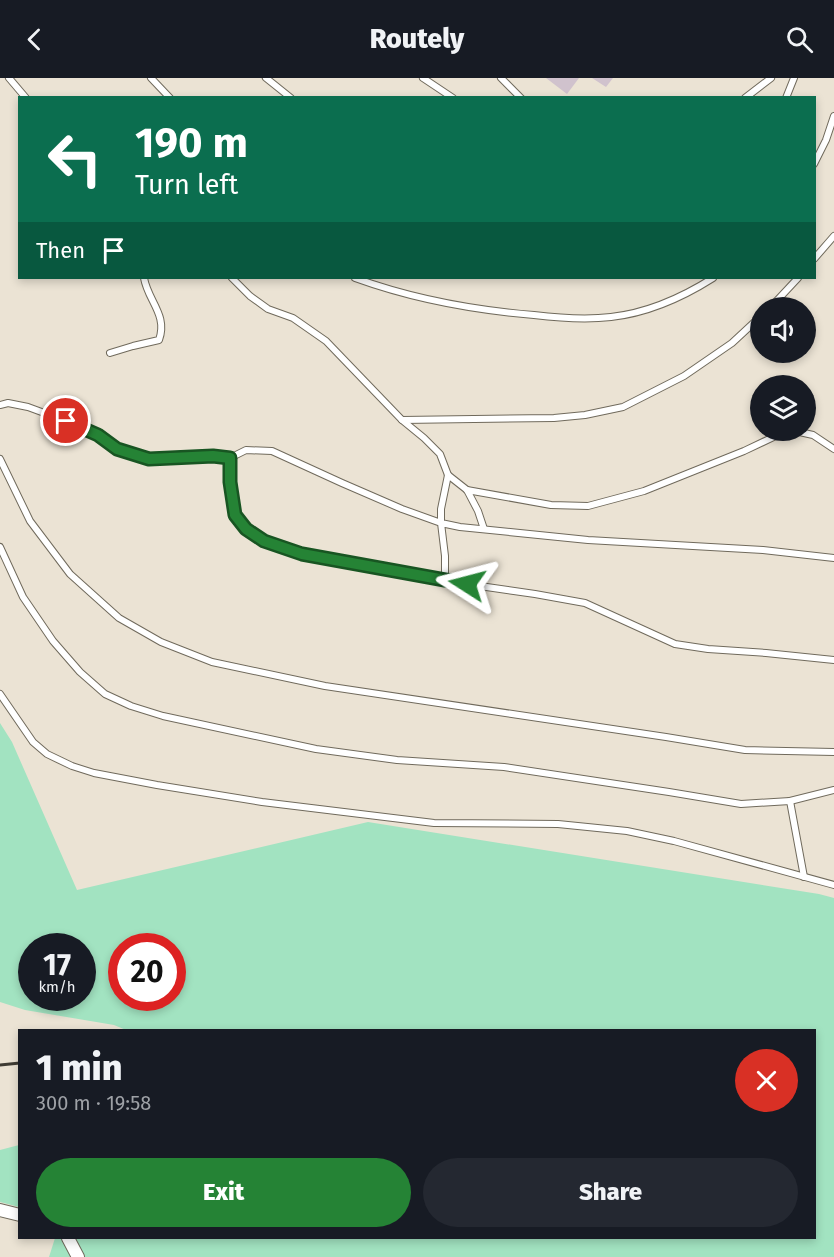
<!DOCTYPE html>
<meta charset="utf-8">
<style>
:root{--surface:#171b24;--page:#242831;--text:#f1f3f6;--muted:#9ea1a6;--accent:#258335}
body{margin:0;font-family:"Fira Sans",sans-serif;background:var(--page);color:var(--text);height:100vh;display:flex;flex-direction:column;font-size:22px;white-space:nowrap}
*{box-sizing:border-box;margin:0}
p{font-size:20px;color:var(--muted)}
.icon{flex:none;width:33px;height:33px;fill:none;stroke:currentColor;stroke-width:2;stroke-linecap:round;stroke-linejoin:round}
.map{position:relative;flex:1;overflow:hidden}
.sheet{position:absolute;left:18px;top:951px;width:798px;height:210px;display:flex;flex-direction:column;background:var(--surface);border-radius:0px;box-shadow:0 3px 9px #0003}
.sheet>*{flex:none}
.banner{position:absolute;left:18px;top:18px;width:798px;height:183px;border-radius:0px;box-shadow:0 3px 9px #0003;background:#0b6e4f;color:#fff;overflow:hidden}
.fabs{position:absolute;left:750px;top:219px;display:grid;gap:12px}
.fabs a{display:grid;place-items:center;width:66px;height:66px;border-radius:50%;background:var(--surface);box-shadow:0 3px 9px #0003;font-size:30px}
.speed{position:absolute;left:18px;top:855px;display:flex;gap:12px;font-size:30px;font-weight:700;text-align:center}
.speed>*{display:grid;place-content:center;width:78px;height:78px;border-radius:50%;background:var(--surface);box-shadow:0 3px 9px #0003;line-height:1}
.speed small{font-size:15px;font-weight:400}
.speed .limit{border:9px solid #d22;background:#fff;color:#111}
.pin{position:absolute;display:grid;place-items:center;width:51px;height:51px;color:#fff;margin:-26px;border:3px solid #fff;border-radius:50%;box-shadow:0 2px 6px #0007}
.me{position:absolute;width:66px;margin:-33px;rotate:279deg;stroke-linejoin:round;filter:drop-shadow(0 0 4px #0008)}
.turn{display:flex;align-items:center;gap:21px;height:126px;padding:0 18px;font-size:27px}
.turn .icon{width:78px;height:78px;stroke-width:2.5}
.turn b{display:block;font-size:42px;line-height:51px}
.then{display:flex;align-items:center;height:57px;padding:0 18px;background:#0003;gap:12px;font-size:22px}
.round{display:grid;place-items:center;flex:none;width:63px;height:63px;border-radius:32px;background:var(--page)}
.overview{display:flex;align-items:center;justify-content:space-between;height:102px;padding:0 18px}
h1{font-size:36px;font-weight:800;line-height:45px}
.cta{display:flex;gap:12px;margin-top:auto;padding:12px 18px}
.cta a{flex:1;height:69px;border-radius:36px;background:var(--accent);color:#fff;font-size:24px;font-weight:800;line-height:69px;text-align:center}
.cta a+a{background:var(--page);color:var(--text)}
header{display:flex;justify-content:space-between;align-items:center;height:78px;padding:0 18px;background:var(--surface);font-size:27px;font-weight:800}
.map>svg:first-child{display:block}
.green{fill:#a2e3c1;fill-rule:evenodd}
.building{fill:#d0c2cd}
.lines{fill:none;stroke-linecap:round;stroke-linejoin:round}
.service-casing{stroke:#706a5c;stroke-width:8}
.minor-casing{stroke:#706a5c;stroke-width:14}
.service{stroke:#fff;stroke-width:6}
.minor{stroke:#fff;stroke-width:12}
.rail{stroke:#3e3b33;stroke-width:3}
.route-casing{stroke:#185522;stroke-width:15}
.route{stroke:#258335;stroke-width:10}
</style>
<header><svg class="icon" aria-label="back" viewBox="0 0 24 24"><path d="M15 5l-7 7 7 7"/></svg>Routely<svg class="icon" aria-label="search" viewBox="0 0 24 24"><circle cx="10" cy="10" r="6"/><path d="M15 15l6 6"/></svg></header>
<div class="map">
<svg width="834" height="1179" viewBox="0 0 834 1179">
<rect width="100%" height="100%" fill="#ebe3d4"/>
<g class="green">
<path d="M0,645L12,664L77,812L368,744L819,816L834,820V1179H49L55,1160H814V952H126L114,947L25,932L0,924ZM32,868H82V920H32ZM122,868H172V920H122Z"/>
<polygon points="19,1067 20,1067 19,1129 0,1124 0,1072"/>
</g>
<g class="building">
<polygon points="546,0 579,0 567,16"/>
<polygon points="592,0 613,0 606,9"/>
</g>
<g class="lines">
<g class="service-casing">
<g id="service">
<polyline points="9,0 26,20"/>
<polyline points="151,0 170,20"/>
<polyline points="266,0 291,20"/>
<polyline points="423,0 453,20"/>
<polyline points="501,0 521,20"/>
<polyline points="745,20 771,0"/>
<polyline points="786,20 794,0"/>
<polyline points="814,86 826,62 834,38"/>
<polyline points="814,181 834,158"/>
<polyline points="232,200 250,218 268,231 293,240 326,263 402,342 554,340 585,337 623,329 684,298 732,265 760,239"/>
<path d="M355,200C413,221 473,232 534,237C559,240 585,242 611,239C647,235 683,219 713,200"/>
<polyline points="770,230 798,200"/>
<path d="M110,275L133,268L159,262C168,237 148,223 144,200"/>
<polyline points="0,327 8,325 28,329 66,343 97,357 117,371 149,381 213,378 230,380"/>
<polyline points="402,342 424,360 440,376 448,397 441,431 441,445 445,478 445,503 301,476 264,463 246,451 235,437 230,404 230,380 246,372 272,373 342,405 402,431 441,445 460,449 588,462 763,472 834,480"/>
<polyline points="0,381 30,443 70,496 119,540 161,564 212,584 325,608 666,659 745,672 834,674"/>
<polyline points="448,397 467,412 478,433 484,451"/>
<polyline points="467,412 551,427 588,428 644,413 744,373 782,355 795,353 813,357 834,371"/>
<polyline points="0,469 23,519 53,563 80,594 105,616 131,628 163,638 316,671 397,682 504,689 669,714 741,726 790,723 804,799"/>
<polyline points="445,503 535,516 585,525 675,566 708,571 766,575 834,582"/>
<polyline points="0,616 33,664 47,676 72,688 94,695 157,707 262,724 434,745 558,746 627,753 674,763 834,807"/>
<polyline points="790,723 834,712"/>
</g>
</g>
<g class="minor-casing">
<g id="minor">
<polyline points="0,1132 20,1137"/>
<polyline points="68,1160 78,1179"/>
</g>
</g>
<use href="#service" class="service"/>
<use href="#minor" class="minor"/>
<polyline class="rail" points="0,987 20,985"/>
</g>
<g class="lines">
<g class="route-casing">
<polyline id="route" points="66,343 98,357 117,371 149,381 213,378 230,380 230,404 235,437 246,451 264,463 302,476 467,506"/>
</g>
<use href="#route" class="route"/>
</g>
</svg>
<div class="fabs">
<a><svg class="icon" aria-label="sound" viewBox="0 0 24 24"><path d="M4 9h4l5-4v14l-5-4H4zM17 9q2 3 0 6"/></svg></a>
<a><svg class="icon" aria-label="layers" viewBox="0 0 24 24"><path d="M12 4l9 5-9 5-9-5zM3 14l9 5 9-5"/></svg></a>
</div>
<div class="speed"><div>17<small>km/h</small></div><div class="limit">20</div></div>
<div class="pin" style="left:66px;top:343px;background:#d93025"><svg class="icon" aria-label="arrive" viewBox="0 0 24 24"><path d="M6 21V4h12l-3 4 3 4H6"/></svg></div>
<svg class="me" style="left:467px;top:506px" viewBox="-20 -20 40 40"><path d="M0-17L14 15 0 8-14 15z" fill="#258335" stroke="#fff" stroke-width="4"/></svg>
<div class="banner">
<div class="turn"><svg class="icon" aria-label="left" viewBox="0 0 24 24"><path d="M17 20v-9H6M10 6l-5 5 5 5"/></svg><div><b>190 m</b>Turn left</div></div>
<div class="then">Then<svg class="icon" aria-label="arrive" viewBox="0 0 24 24"><path d="M6 21V4h12l-3 4 3 4H6"/></svg></div>
</div>
<section class="sheet">
<div class="overview"><div><h1>1 min</h1><p>300 m · 19:58</p></div><a class="round" style="background:#d93025;color:#fff"><svg class="icon" aria-label="close" viewBox="0 0 24 24"><path d="M6 6l12 12M18 6L6 18"/></svg></a></div>
<div class="cta"><a>Exit</a><a>Share</a></div>
</section>
</div>
